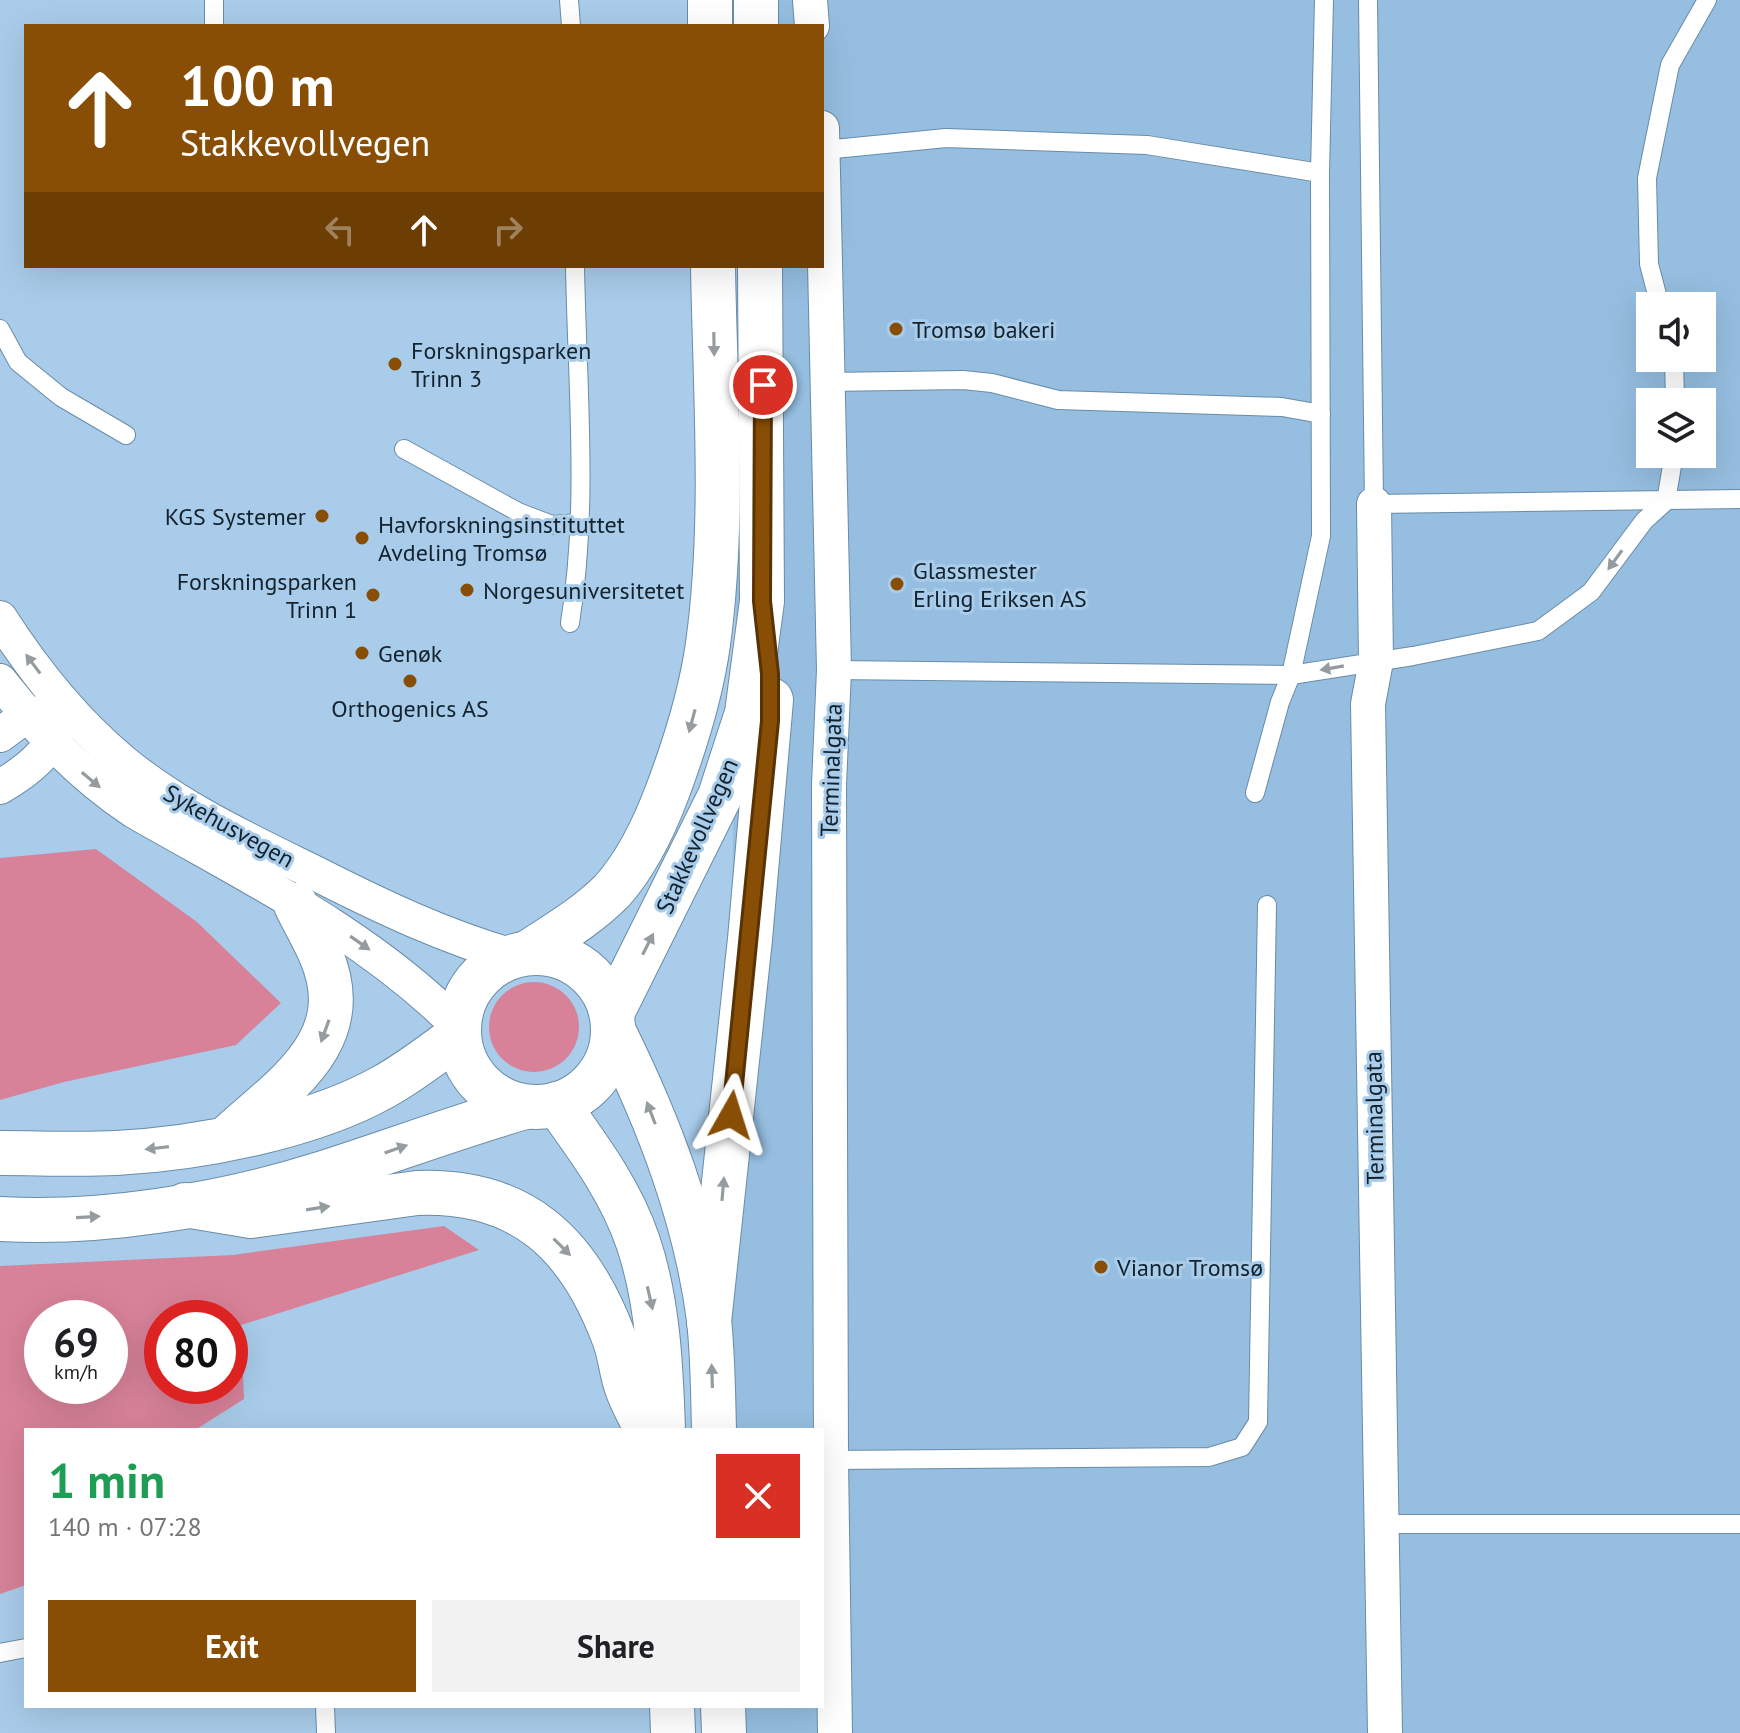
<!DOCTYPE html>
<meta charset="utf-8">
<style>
:root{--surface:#fff;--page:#f2f2f2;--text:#202124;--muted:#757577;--accent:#884e05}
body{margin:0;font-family:"PT Sans",sans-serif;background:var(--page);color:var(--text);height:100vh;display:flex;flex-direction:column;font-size:30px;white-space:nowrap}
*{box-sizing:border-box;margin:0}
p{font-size:26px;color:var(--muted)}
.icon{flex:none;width:44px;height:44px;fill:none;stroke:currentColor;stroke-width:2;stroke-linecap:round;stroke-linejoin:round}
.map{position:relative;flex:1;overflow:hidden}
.sheet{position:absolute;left:24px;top:1428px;width:800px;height:280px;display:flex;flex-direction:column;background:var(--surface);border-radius:0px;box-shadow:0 8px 32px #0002}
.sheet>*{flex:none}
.hud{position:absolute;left:24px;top:24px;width:800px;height:244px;border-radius:0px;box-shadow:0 8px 32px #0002;background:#884e05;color:#fff;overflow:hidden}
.buttons{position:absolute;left:1636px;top:292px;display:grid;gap:16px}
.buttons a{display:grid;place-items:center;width:80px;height:80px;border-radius:0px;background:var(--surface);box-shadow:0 8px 32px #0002;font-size:40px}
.speed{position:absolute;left:24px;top:1300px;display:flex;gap:16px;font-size:40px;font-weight:700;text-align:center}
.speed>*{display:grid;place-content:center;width:104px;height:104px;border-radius:50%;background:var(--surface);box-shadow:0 8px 32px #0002;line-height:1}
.speed small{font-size:20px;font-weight:400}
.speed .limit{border:12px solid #d22;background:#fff;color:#111}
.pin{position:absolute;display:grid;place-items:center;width:68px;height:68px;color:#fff;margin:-34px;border:4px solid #fff;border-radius:50%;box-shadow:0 2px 8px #0007}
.me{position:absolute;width:88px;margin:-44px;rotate:6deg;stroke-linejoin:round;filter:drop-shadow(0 0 6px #0008)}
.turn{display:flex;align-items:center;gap:28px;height:168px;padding:0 24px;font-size:36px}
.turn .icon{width:104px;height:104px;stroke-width:2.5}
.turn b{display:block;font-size:56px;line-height:68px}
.lanes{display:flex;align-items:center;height:76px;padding:0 24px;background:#0003;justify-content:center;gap:40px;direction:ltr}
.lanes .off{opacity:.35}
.round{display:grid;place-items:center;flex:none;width:84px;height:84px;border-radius:0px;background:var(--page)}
.summary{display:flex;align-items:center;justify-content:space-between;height:136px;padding:0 24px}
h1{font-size:48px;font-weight:600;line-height:60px;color:#1e9e55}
.cta{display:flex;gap:16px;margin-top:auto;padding:16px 24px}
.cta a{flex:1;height:92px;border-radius:0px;background:var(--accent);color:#fff;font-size:32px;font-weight:600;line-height:92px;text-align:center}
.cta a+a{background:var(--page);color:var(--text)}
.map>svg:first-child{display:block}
.built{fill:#95bee0;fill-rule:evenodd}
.green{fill:#d78299;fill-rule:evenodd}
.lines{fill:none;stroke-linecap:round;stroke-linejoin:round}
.service-casing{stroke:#698ca7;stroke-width:20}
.minor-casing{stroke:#698ca7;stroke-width:36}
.trunk-casing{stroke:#698ca7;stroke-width:46}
.service{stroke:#fff;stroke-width:18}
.minor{stroke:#fff;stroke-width:34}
.trunk{stroke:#fff;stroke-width:44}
.oneway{fill:#959ca0}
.route-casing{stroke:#583303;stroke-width:20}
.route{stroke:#884e05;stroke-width:14}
.poi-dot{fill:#884e05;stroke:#a8ccea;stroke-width:3}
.labels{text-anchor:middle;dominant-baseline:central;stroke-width:6;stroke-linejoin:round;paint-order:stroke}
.poi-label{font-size:24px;fill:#13222c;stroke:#a8ccea;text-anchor:start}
.street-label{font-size:24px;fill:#13222c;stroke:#a8ccea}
</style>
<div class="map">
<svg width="1740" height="1733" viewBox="0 0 1740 1733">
<rect width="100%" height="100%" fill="#a8ccea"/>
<path class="built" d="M742,0H1740V1733H722V1706H822V1430H726L740,266H822V26H743ZM1650,306H1702V358H1650ZM1650,402H1702V454H1650Z"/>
<g class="green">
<polygon points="96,849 197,922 281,1003 236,1045 64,1082 0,1100 0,858"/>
<circle cx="534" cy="1027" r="45"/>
<path d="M444,1226L479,1250L241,1325L244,1399L195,1430H26V1585L0,1594V1266L233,1255ZM42,1318H110V1386H42ZM162,1318H230V1386H162Z"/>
</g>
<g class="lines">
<g class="service-casing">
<g id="service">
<polyline points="214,0 214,26"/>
<polyline points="569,0 571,26"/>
<polyline points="1368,0 1374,504 1740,499"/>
<polyline points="824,150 946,138 1147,145 1320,173"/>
<polyline points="1660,306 1649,264 1647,178 1670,65 1707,0"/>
<polyline points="0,329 18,362 61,397 126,435"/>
<polyline points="1674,358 1675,402"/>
<polyline points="828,382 963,380 992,383 1058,400 1282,407 1321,414"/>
<polyline points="404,449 518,512 552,525 579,523"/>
<path d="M570,623C589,505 577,385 575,266"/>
<polyline points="834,670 1291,675 1413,656 1538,631 1591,592 1644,521 1666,501 1674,454"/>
<polyline points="1255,793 1280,702 1291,675 1321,536 1320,173 1324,0"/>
<polyline points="831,1460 1209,1457 1242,1447 1258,1422 1267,905"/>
<polyline points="1380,1524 1740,1524"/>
<polyline points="0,1653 26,1648"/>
<polyline points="325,1706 326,1733"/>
</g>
</g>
<g class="minor-casing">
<g id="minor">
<polyline points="810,0 812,26"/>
<polyline points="822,128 834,670 829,785 831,1460 835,1733"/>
<polyline points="1374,504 1376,661 1368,704 1385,1733"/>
<path d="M0,618C34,671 74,721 122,761C180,809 250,841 317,874C380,906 445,937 513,956"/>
<path d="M0,681C41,733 79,774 134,811C247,876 366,933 458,1026"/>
<polyline points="0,735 27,715 47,712"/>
<path d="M0,787C27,771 49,754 61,724"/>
</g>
</g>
<g class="trunk-casing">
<g id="trunk">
<polyline points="710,0 710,26"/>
<polyline points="756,0 756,26"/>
<path d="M529,952C558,933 587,916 612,891C637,863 655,825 668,790C686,742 701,694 708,644C725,520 715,391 713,266"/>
<circle cx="536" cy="1030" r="77"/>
<polyline points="612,1013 720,796 747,713 762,601 760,266"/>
<path d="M614,1032C659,1123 696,1219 709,1320C713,1357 713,1394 714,1430"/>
<path d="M557,1104C588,1147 621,1191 638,1242C658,1301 661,1368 663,1430"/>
<path d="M228,1137C283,1086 358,1042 321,955C314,938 304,922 296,905"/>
<path d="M0,1153C39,1153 78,1155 116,1153C198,1149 312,1127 383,1087C409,1073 434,1053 459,1035"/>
<path d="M185,1205L251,1216L417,1193C522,1189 579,1244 614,1338C620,1353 621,1370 626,1385C631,1401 640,1416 647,1430"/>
<path d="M0,1219C100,1225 222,1205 317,1175C387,1153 455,1127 525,1107"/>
<polyline points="709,1322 750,939 771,700"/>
<polyline points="672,1706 673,1733"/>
<polyline points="723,1706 724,1733"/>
</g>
</g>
<use href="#service" class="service"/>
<use href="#minor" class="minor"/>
<use href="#trunk" class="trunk"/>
</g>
<defs><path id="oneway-solid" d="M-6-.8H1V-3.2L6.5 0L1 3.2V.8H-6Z" transform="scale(2)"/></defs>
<g class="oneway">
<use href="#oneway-solid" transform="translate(714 344) rotate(89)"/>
<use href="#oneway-solid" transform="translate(1615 560) rotate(126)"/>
<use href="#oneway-solid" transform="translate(33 664) rotate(-127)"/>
<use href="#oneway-solid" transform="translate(1332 668) rotate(170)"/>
<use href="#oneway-solid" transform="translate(692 721) rotate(105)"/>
<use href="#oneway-solid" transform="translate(91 780) rotate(40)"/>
<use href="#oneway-solid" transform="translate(360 943) rotate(35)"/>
<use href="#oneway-solid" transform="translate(648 944) rotate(-63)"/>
<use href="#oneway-solid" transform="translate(325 1031) rotate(110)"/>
<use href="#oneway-solid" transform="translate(651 1113) rotate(-111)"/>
<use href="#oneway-solid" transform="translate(157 1148) rotate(173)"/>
<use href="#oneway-solid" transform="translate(396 1149) rotate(-19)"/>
<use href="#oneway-solid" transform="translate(723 1189) rotate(-85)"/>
<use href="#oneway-solid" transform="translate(318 1208) rotate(-9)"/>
<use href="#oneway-solid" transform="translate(88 1217) rotate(-3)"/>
<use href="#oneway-solid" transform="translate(562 1247) rotate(45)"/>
<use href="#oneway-solid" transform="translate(650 1298) rotate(77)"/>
<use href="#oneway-solid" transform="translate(712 1376) rotate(-92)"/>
</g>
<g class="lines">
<g class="route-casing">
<polyline id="route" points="731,1115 770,721 770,674 762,601 763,385"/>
</g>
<use href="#route" class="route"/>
</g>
<g class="poi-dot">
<circle cx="896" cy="329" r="8"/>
<circle cx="395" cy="364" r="8"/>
<circle cx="322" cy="516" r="8"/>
<circle cx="362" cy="538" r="8"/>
<circle cx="897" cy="584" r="8"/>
<circle cx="467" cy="590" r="8"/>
<circle cx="373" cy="595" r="8"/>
<circle cx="362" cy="653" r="8"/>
<circle cx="410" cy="681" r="8"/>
<circle cx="1101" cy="1267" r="8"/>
</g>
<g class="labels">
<g class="poi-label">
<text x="912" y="329">Tromsø bakeri</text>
<text x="411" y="350">Forskningsparken<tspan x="411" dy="28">Trinn 3</tspan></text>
<text x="306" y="516" text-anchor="end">KGS Systemer</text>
<text x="378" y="524">Havforskningsinstituttet<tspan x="378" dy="28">Avdeling Tromsø</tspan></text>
<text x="913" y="570">Glassmester<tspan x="913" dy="28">Erling Eriksen AS</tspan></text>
<text x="357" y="581" text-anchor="end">Forskningsparken<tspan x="357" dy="28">Trinn 1</tspan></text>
<text x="483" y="590">Norgesuniversitetet</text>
<text x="378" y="653">Genøk</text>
<text x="410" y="708" text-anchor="middle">Orthogenics AS</text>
<text x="1117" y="1267">Vianor Tromsø</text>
</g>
<g class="street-label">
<text transform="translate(831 770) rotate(-88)">Terminalgata</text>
<text transform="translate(229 826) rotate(29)">Sykehusvegen</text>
<text transform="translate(697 836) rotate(-66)">Stakkevollvegen</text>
<text transform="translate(1374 1118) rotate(-91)">Terminalgata</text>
</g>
</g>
</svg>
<div class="buttons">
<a><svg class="icon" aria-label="sound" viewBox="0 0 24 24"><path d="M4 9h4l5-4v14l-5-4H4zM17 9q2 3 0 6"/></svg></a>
<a><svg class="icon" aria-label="layers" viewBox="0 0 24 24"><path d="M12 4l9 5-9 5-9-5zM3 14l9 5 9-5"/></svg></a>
</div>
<div class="speed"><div>69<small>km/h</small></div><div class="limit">80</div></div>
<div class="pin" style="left:763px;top:385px;background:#d93025"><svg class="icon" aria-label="arrive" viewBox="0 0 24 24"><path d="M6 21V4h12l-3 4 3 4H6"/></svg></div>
<svg class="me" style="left:731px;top:1115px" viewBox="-20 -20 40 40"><path d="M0-17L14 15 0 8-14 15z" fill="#884e05" stroke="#fff" stroke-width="4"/></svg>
<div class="hud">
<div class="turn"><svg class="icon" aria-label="ahead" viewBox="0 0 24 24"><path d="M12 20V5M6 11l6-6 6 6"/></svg><div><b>100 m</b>Stakkevollvegen</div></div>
<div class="lanes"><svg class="icon off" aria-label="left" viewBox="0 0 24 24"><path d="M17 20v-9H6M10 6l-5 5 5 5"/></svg><svg class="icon" aria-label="ahead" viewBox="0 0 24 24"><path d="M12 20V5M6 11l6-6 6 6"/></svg><svg class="icon off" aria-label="right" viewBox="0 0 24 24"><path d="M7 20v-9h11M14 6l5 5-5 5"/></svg></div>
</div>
<section class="sheet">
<div class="summary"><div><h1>1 min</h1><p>140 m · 07:28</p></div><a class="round" style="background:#d93025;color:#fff"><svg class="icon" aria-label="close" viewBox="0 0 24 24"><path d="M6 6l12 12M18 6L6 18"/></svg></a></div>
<div class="cta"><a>Exit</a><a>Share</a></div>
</section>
</div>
